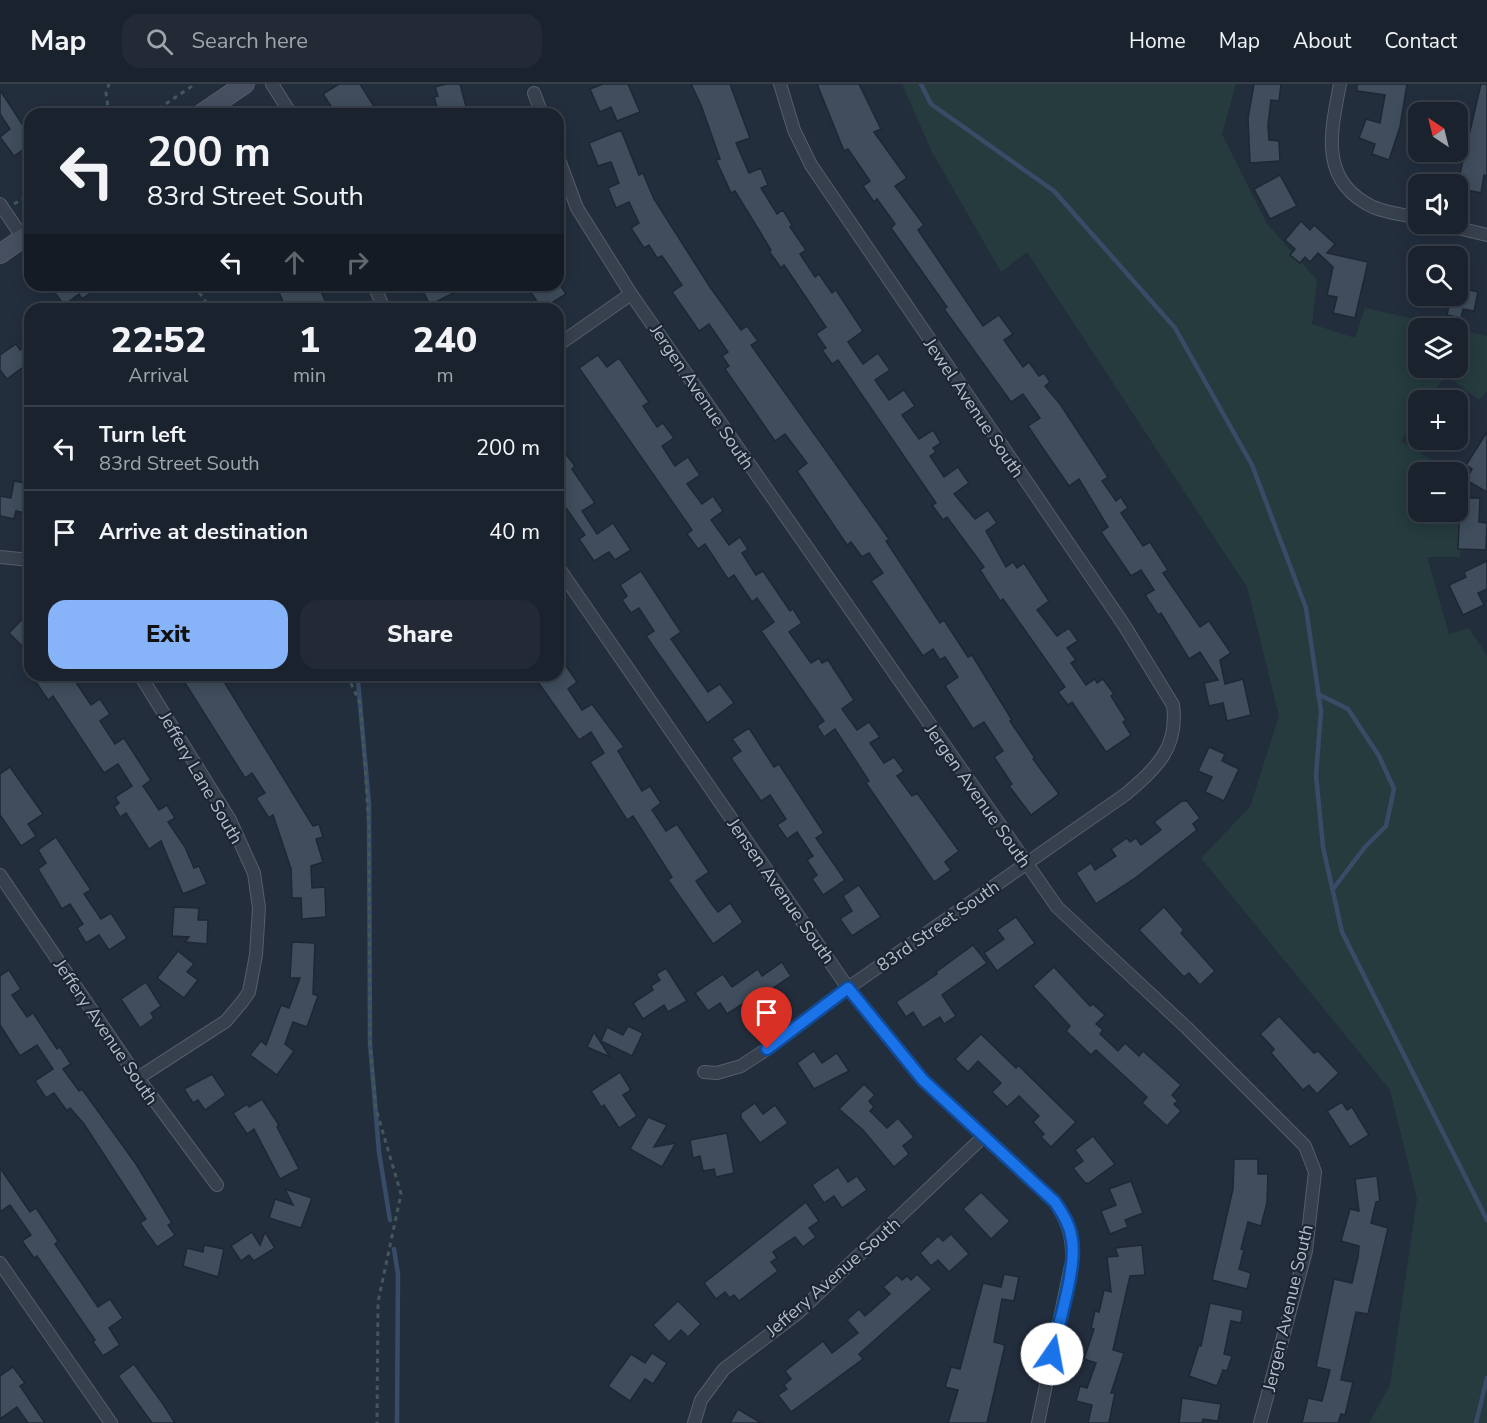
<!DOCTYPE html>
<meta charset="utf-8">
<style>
:root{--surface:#1a222e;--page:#232a36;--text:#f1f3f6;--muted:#9fa4aa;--line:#383f4a;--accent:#87b4f9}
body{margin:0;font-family:"Nunito Sans",sans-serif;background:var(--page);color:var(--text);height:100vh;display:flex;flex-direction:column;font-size:22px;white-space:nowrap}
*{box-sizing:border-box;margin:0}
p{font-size:20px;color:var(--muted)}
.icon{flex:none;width:33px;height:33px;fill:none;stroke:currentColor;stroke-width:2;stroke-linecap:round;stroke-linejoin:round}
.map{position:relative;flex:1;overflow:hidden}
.panel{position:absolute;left:24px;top:219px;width:540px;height:378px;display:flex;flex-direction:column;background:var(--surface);border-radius:18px;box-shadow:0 3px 15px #0003,0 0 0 2px var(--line)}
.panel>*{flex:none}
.top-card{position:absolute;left:24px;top:24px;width:540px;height:183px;border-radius:18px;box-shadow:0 3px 15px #0003,0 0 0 2px var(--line);background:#1a222e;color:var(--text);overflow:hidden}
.needle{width:39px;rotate:325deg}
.controls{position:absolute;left:1408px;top:18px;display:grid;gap:12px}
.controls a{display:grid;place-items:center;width:60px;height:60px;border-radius:12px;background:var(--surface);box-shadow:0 3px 15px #0003,0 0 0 2px var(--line);font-size:30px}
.pin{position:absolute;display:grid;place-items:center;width:51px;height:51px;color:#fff;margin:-62px -26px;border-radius:50% 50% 50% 0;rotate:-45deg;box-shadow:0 0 6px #0007}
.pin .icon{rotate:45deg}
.me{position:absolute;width:66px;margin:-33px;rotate:12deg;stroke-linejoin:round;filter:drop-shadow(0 0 4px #0008)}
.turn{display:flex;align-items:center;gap:21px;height:126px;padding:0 24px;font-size:27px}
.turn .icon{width:78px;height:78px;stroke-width:2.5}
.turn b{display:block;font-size:42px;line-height:51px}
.lanes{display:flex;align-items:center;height:57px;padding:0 24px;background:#0003;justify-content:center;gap:30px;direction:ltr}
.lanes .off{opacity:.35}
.eta{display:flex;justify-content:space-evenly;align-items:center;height:102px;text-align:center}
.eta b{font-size:36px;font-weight:800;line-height:42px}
.cta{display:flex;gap:12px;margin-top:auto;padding:12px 24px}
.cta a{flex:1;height:69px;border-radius:18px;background:var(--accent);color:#111;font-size:24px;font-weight:800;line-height:69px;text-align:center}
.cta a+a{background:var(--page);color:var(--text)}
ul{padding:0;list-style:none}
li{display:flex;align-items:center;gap:18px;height:84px;padding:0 24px;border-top:2px solid var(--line)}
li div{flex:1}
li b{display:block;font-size:22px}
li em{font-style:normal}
header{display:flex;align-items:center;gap:36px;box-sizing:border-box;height:84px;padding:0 30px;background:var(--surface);border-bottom:2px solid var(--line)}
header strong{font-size:28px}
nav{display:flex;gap:33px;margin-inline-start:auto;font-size:21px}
.search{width:420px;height:54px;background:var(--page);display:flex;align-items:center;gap:15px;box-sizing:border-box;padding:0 21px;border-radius:18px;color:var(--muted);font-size:22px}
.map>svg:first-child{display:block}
.green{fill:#253b3e}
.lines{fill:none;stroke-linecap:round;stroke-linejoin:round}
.stream{stroke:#384c67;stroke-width:4.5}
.building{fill:#3f4d5c;stroke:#1e2734;stroke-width:1.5}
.street-casing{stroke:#555e6b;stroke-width:14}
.secondary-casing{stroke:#555e6b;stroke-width:20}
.path{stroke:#43585b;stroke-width:3;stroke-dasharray:4.5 4.5;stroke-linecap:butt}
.street{stroke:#37404d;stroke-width:12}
.secondary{stroke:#454f60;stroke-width:18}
.route-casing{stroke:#114b97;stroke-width:15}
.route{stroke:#1a73e8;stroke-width:10}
.labels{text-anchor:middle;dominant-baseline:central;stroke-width:4.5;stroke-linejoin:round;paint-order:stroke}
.street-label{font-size:18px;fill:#b3bbc8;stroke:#1c2532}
</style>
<header>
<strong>Map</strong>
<div class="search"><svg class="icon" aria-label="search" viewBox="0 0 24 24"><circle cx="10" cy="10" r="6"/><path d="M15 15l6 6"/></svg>Search here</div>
<nav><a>Home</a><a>Map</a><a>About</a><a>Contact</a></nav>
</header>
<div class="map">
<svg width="1487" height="1339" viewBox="0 0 1487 1339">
<rect width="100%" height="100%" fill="#232e3d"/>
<polygon class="green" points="902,0 1236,0 1222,50 1267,140 1317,196 1312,240 1355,254 1365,224 1454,244 1419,244 1419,284 1458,284 1458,245 1487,252 1487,307 1479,316 1446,291 1428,316 1419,316 1419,330 1401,357 1452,388 1419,388 1419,428 1458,428 1458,392 1468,398 1460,473 1427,473 1449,550 1469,544 1487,572 1487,1339 1369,1339 1390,1301 1417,1115 1390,1006 1201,774 1250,723 1279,632 1247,503 1027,168 1001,188 931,66"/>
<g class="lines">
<g class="stream">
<polyline points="921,0 931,20 1054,107 1175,244 1252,381 1306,524 1321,627 1316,691 1323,763 1342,848 1487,1136"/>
<polyline points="203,201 203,202"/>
<polyline points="352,591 358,597 369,720 370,960 379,1068 390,1136"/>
<polyline points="1318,610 1348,625 1379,672 1394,705 1386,742 1365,763 1333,805"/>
<polyline points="394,1165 398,1190 397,1339"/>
<polyline points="1476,1339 1487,1294"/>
</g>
</g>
<g class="building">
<polygon points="339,0 360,0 375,24 365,30 353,30 350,25 336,30 323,10"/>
<polygon points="446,0 460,0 468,30 439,30 434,13 438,12 435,3"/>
<polygon points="603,0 628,0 640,28 617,37 611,23 600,28 590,5"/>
<polygon points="691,0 730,0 750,54 736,59 749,89 761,84 768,101 761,104 777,130 783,126 792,141 790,143 806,166 800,170 815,193 819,190 832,209 836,206 863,247 848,258 863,280 878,269 890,286 875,296 889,316 904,306 915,322 902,331 919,355 933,346 941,359 933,364 936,368 930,372 944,393 958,383 969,399 954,410 975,435 988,426 997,439 986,447 1006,483 1013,478 1017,484 1024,479 1049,517 1037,526 1057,552 1069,544 1078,557 1067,564 1076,576 1071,579 1086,601 1095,595 1097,599 1103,595 1114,610 1111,612 1126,636 1123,638 1131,651 1106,668 1072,618 1068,621 1058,608 1065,603 1003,515 1000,517 980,486 984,483 947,433 943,436 932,421 936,419 838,276 832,280 822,266 826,264 816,250 826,243 784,181 781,184 769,167 771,166 735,107 731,109 716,76 720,75 701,21"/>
<polygon points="817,0 859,0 881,45 874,48 907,94 895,102 924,141 918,146 983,242 999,231 1013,250 1004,256 1023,283 1029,278 1039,292 1044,289 1050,298 1045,302 1060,320 1108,393 1102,397 1116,417 1121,413 1128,424 1121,429 1143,462 1150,458 1168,486 1163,489 1200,543 1209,537 1231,569 1220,576 1225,600 1243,595 1251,631 1227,637 1223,619 1209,622 1204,599 1218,596 1200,568 1189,575 1161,529 1158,531 1145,511 1154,506 1141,486 1131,492 1101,448 1108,443 1079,395 1069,402 1042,363 1028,342 1040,334 1023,310 1011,318 944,225 947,223 891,144 895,140 877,115 874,118 863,102 870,97 848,65 844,67"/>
<polygon points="1254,0 1281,0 1279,17 1271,16 1268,41 1269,56 1279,57 1280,77 1250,79 1248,34"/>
<polygon points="1357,0 1407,0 1400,43 1389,76 1372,70 1375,60 1359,54 1366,35 1380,39 1385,11 1357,7"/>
<polygon points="1481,0 1487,0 1487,92 1484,91 1481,109 1458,104 1458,98"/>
<polygon points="0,6 24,43 30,39 30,61 14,72 0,53 10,45 0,30"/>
<polygon points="621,46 639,91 643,89 654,115 710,203 741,246 747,242 758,257 751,261 889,455 886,457 940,539 944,536 968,573 972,571 1012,636 1010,637 1035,674 1033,675 1059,710 1031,731 1009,702 1012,700 994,673 1003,667 984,638 973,645 945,602 958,593 945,573 940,576 933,565 923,572 871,497 883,489 869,469 862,473 851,458 847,461 797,387 807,379 785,350 775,357 725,285 729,282 722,272 728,268 709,240 699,247 672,208 682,201 662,172 657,174 649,161 644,164 631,144 639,139 629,118 616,124 608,104 619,99 611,78 598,82 589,59"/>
<polygon points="1280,91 1297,122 1270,135 1254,105"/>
<polygon points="1301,137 1310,146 1314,141 1335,160 1327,169 1368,178 1355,234 1333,229 1337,213 1327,211 1333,183 1318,169 1310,178 1305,173 1300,179 1290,171 1295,165 1285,156"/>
<polygon points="67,201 102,201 82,215 79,210 64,221 55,209"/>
<polygon points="276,201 318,201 329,225 286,225"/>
<polygon points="420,201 469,201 430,221"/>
<polygon points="526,201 560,201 566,210 542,225"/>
<polygon points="1458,203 1478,208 1474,227 1463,225 1461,234 1447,231 1451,212 1458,212"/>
<polygon points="16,260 20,266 24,263 30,270 30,278 7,295 0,286 0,271"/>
<polygon points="598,271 607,283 619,274 649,318 643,322 657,343 663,339 674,354 662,362 675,382 688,373 700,391 687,400 702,420 713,412 723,427 711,436 729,461 740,453 748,465 742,469 756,491 763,487 790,527 793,525 802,539 789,548 806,572 811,579 819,574 822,579 828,576 854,616 842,625 857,646 869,638 880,653 870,659 884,679 894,673 904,687 897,692 912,712 917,709 959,767 945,778 951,786 934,798 866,699 869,697 835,645 824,653 817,642 824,637 761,547 774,538 757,514 752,518 734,491 728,495 705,460 698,465 687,450 692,446 579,284"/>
<polygon points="1487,348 1487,408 1466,396 1472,385 1466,381"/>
<polygon points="558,360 575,382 572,385 595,419 582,427 597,450 613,439 631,466 615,476 609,468 594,477 579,455 585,451 566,424 558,429"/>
<polygon points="14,397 30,400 30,423 29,430 16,427 14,435 0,432 0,412 11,414"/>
<polygon points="1460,414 1480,414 1479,438 1487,439 1486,466 1458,465"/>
<polygon points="1487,477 1487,505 1478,509 1484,521 1463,531 1449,501 1466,493 1464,488"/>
<polygon points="641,487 681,548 671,555 708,608 720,600 734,619 707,639 646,552 654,547 639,524 631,529 622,516 627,512 620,501"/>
<polygon points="30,527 30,570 9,549"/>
<polygon points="558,570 577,598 568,605 582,626 592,620 624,663 618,667 642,707 650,702 661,719 652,726 666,747 677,740 709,788 696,797 711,819 718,828 730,819 743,838 713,860 668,796 672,793 633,732 627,736 590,678 604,669 591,648 579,656 533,591 558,591"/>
<polygon points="31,591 71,591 91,621 100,615 110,630 100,637 115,660 124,654 151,696 143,702 159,726 167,721 175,734 168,738 185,763 194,784 199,782 207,800 183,810 161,757 149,765 126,729 120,733 114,723 119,719 115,713 132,702 118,680 104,689 53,612 48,616"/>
<polygon points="197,591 220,591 313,742 319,740 323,753 316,755 323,778 311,782 312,804 325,803 326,833 302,835 301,814 292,814 291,785 273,731 269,734 256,714 265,709 252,689 245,694 185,599"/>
<polygon points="749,644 774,683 779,680 824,749 816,754 845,796 823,811 812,795 817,791 807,776 813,772 797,748 787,755 777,741 786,735 770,711 761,717 731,674 741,667 732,655"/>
<polygon points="1209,663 1225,670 1222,677 1239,685 1224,717 1205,708 1212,693 1198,687"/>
<polygon points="10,683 43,730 28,740 36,752 21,762 0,731 0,690"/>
<polygon points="1182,717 1187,717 1200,734 1193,740 1197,746 1134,795 1096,820 1076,789 1091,779 1095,786 1116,772 1111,765 1127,754 1130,758 1136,754 1141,761 1161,746 1154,738"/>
<polygon points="56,753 91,806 84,810 101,835 111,829 127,854 109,866 99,851 86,859 77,844 83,840 70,820 62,825 38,785 46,779 38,766"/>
<polygon points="859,801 881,833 852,852 840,835 852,827 843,812"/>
<polygon points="174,823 199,824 198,836 208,836 207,860 185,858 189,853 172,852"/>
<polygon points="1164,823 1184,846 1181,849 1215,887 1200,901 1189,889 1184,893 1139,846"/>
<polygon points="1016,833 1035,859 997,887 984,869 1004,855 997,846"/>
<polygon points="292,858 315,859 313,910 318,912 307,943 293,938 285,960 294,967 277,991 250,971 261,957 266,961 281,921 289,924 300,894 290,894"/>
<polygon points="973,861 987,879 942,911 956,932 944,940 940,933 923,944 913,928 906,933 896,918 937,890 936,888"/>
<polygon points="178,867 194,880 187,888 198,896 184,914 157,894"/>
<polygon points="782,878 791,892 752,918 750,915 727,930 720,919 708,927 695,909 723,890 732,903 758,885 762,892"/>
<polygon points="1054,883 1090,922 1093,920 1105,931 1096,940 1103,946 1100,950 1118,967 1125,959 1139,972 1143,967 1181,1001 1172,1011 1178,1017 1174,1020 1181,1027 1167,1042 1142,1019 1147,1013 1096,966 1091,971 1066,947 1070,942 1033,902"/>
<polygon points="666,884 687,917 668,928 664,921 643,935 633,919 653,906 651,902 660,896 656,890"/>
<polygon points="9,886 21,905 12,911 27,933 33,929 57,965 60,963 71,980 63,985 79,1007 82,1005 136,1080 172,1139 168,1141 175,1151 157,1163 140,1139 146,1135 84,1040 70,1024 67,1027 54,1009 46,1014 35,997 53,985 37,961 20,972 0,941 0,892"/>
<polygon points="146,898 161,922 151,929 154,934 140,944 121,915"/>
<polygon points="1279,932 1314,969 1318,967 1339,989 1317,1010 1309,1001 1303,1006 1271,969 1274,965 1260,950"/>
<polygon points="628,942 643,949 632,972 601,957 607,943 623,951"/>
<polygon points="594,948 610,973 587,963"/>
<polygon points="981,950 1016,984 1018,981 1076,1038 1051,1063 1041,1053 1044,1050 1033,1038 1039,1032 1019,1012 1007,1023 992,1008 1001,999 978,977 968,988 955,975"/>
<polygon points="814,967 822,979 837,969 849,987 814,1005 797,979"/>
<polygon points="620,988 631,1006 623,1011 637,1032 619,1044 604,1021 601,1023 591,1007"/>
<polygon points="212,990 226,1011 205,1026 198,1016 193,1019 184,1005"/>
<polygon points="864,1000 875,1011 869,1017 874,1023 870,1027 887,1044 898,1034 914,1053 903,1062 909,1070 894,1083 863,1046 839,1025"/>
<polygon points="262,1015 279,1041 277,1043 299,1085 280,1095 254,1045 247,1050 233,1029 247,1020 249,1023"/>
<polygon points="1342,1018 1347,1026 1352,1023 1369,1051 1350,1063 1327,1027"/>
<polygon points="755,1019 763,1030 775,1021 788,1039 760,1059 741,1034 741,1029"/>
<polygon points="648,1033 667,1041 654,1063 676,1059 662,1083 630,1065"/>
<polygon points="727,1049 734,1089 716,1093 714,1085 703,1087 700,1072 693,1074 690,1056"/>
<polygon points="1093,1052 1115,1080 1089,1099 1085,1099 1073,1084 1083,1077 1075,1066"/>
<polygon points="1234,1075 1258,1075 1258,1090 1268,1090 1267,1119 1261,1142 1248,1138 1241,1165 1244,1166 1239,1185 1251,1189 1247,1205 1212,1196 1233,1105"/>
<polygon points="838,1083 848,1098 857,1092 867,1106 842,1124 834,1112 824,1119 812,1101"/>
<polygon points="0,1084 30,1128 36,1124 58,1157 55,1160 98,1223 110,1215 123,1234 109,1244 120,1261 103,1272 93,1258 95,1256 37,1172 34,1174 22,1157 31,1151 10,1121 0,1128"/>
<polygon points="1377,1092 1380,1117 1376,1118 1371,1139 1388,1144 1368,1230 1356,1228 1341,1296 1353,1298 1345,1331 1341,1330 1338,1339 1302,1339 1308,1314 1322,1317 1330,1286 1316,1283 1334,1195 1352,1199 1358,1173 1359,1162 1341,1157 1350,1125 1359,1127 1355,1095"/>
<polygon points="1131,1097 1143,1129 1125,1136 1128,1143 1110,1150 1101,1127 1116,1121 1109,1105"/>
<polygon points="285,1105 312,1114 301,1144 269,1134 275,1115 293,1121"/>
<polygon points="981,1108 1010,1137 991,1155 963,1125"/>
<polygon points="806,1118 819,1137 809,1144 816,1153 803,1163 795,1153 773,1168 777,1174 771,1178 778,1187 739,1217 734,1211 730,1214 725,1208 716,1215 704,1199"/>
<polygon points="252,1148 260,1161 265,1148 275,1164 254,1177 249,1171 241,1177 231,1162"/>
<polygon points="951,1150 969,1170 949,1188 938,1176 931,1182 920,1169 938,1152 943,1157"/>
<polygon points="204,1161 224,1165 218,1193 183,1182 187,1164 203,1168"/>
<polygon points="1142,1161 1145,1191 1130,1192 1113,1266 1124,1269 1111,1309 1115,1309 1109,1339 1088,1339 1092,1321 1076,1317 1080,1302 1087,1304 1096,1279 1084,1275 1094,1245 1091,1244 1095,1227 1099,1228 1104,1206 1111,1208 1107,1173 1118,1172 1115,1164"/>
<polygon points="917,1190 932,1205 859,1270 863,1275 791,1328 778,1311 787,1305 784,1301 791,1295 785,1287 823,1257 832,1269 858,1249 847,1236 859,1225 865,1232 890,1210 883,1203 897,1191 902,1196 907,1192 911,1196"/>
<polygon points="1004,1190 1019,1193 1014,1217 1002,1215 994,1258 1005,1261 987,1339 948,1339 958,1306 945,1303 951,1283 960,1285 983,1199 1001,1203"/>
<polygon points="678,1217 701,1240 688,1253 681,1246 669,1258 653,1241"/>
<polygon points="1210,1219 1243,1226 1241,1239 1231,1237 1224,1270 1232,1272 1227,1287 1223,1286 1217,1302 1189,1292 1199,1261 1201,1262"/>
<polygon points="652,1269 667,1279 653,1300 645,1295 630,1317 608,1302 631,1270 645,1279"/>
<polygon points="134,1280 163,1320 175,1339 152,1339 118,1292"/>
<polygon points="13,1283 25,1299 20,1302 45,1339 28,1339 17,1323 0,1335 0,1292"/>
<polygon points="1182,1314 1221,1320 1218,1337 1203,1335 1202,1339 1179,1339"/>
<polygon points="738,1325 761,1339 730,1339"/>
</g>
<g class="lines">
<g class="street-casing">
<g id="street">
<polyline points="272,0 291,30"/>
<path d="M1340,0C1331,47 1318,97 1373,123C1387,129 1405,131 1419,134"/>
<polyline points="534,9 542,30"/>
<polyline points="558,73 577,124 631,210 1057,823 1187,944 1305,1062 1315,1088 1306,1167 1260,1339"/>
<polyline points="0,120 23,154"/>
<polyline points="1441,140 1487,151"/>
<polyline points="374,201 384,225"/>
<polyline points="558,261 631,210"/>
<polyline points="0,473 30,476"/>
<path d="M558,483L848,904L923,996L1055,1118C1068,1138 1073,1153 1072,1177L1038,1339"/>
<polyline points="0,791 138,994 217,1101"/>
<path d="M704,988L717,989L741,982L767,965L848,904L1126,710C1156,684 1179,664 1173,621L1124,541L811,81L794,46L780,0"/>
<polyline points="138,994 226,937 242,918 249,908 256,871 259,824 254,789 230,736 140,591"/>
<polyline points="0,1179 111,1339"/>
<polyline points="694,1339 701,1316 724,1285 798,1229 983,1053"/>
</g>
</g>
<g class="secondary-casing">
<g id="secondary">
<polyline points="201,30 245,0"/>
<polyline points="0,170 30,149"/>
</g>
</g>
<g class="path">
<polyline points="109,30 106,9 109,0"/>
<polyline points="151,30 195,0"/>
<polyline points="14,120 30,111"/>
<polyline points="194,201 211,225"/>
<polyline points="347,591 360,619 365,680 369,746 370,960 376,1025 401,1110 378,1218 377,1339"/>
</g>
<use href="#street" class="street"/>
<use href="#secondary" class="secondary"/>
</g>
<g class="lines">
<g class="route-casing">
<path id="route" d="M767,965L848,904L923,996L1055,1118C1063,1130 1070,1141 1072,1156C1077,1183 1058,1241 1052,1270"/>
</g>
<use href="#route" class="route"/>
</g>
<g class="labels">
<g class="street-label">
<text transform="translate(702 313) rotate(56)">Jergen Avenue South</text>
<text transform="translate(974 324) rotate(56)">Jewel Avenue South</text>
<text transform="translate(201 694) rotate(60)">Jeffery Lane South</text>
<text transform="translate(978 712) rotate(55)">Jergen Avenue South</text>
<text transform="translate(781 807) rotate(55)">Jensen Avenue South</text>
<text transform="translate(938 842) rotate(-35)">83rd Street South</text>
<text transform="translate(106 948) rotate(56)">Jeffery Avenue South</text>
<text transform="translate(833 1193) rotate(-41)">Jeffery Avenue South</text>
<text transform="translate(1288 1224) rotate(-77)">Jergen Avenue South</text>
</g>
</g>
</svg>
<div class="controls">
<a><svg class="needle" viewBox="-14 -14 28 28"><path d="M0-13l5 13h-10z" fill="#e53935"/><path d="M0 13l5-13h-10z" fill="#9fa4aa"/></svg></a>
<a><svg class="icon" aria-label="sound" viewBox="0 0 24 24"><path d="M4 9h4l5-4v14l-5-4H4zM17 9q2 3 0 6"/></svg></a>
<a><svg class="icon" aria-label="search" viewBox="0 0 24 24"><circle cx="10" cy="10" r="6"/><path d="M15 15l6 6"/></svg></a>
<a><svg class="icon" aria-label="layers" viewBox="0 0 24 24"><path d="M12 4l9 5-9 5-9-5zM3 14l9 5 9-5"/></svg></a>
<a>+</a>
<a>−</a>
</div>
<div class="pin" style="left:767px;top:965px;background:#d93025"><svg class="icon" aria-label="arrive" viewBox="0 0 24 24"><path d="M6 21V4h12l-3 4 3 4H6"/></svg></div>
<svg class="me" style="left:1052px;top:1270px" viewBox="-20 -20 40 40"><circle r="19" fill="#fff"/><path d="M0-13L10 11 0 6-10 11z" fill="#1a73e8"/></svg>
<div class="top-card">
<div class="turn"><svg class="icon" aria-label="left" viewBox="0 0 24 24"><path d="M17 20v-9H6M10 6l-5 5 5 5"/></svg><div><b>200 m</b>83rd Street South</div></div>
<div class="lanes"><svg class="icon" aria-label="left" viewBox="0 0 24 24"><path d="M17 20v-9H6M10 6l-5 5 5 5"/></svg><svg class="icon off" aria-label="ahead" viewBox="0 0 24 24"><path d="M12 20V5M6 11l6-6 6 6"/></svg><svg class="icon off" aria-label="right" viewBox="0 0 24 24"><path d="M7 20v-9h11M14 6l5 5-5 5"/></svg></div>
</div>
<section class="panel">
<div class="eta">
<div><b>22:52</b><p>Arrival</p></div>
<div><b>1</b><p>min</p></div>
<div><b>240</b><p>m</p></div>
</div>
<ul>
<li><svg class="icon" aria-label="left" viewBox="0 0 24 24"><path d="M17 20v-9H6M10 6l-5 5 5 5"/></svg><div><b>Turn left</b><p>83rd Street South</p></div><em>200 m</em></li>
<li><svg class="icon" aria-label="arrive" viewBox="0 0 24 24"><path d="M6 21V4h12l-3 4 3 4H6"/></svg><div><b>Arrive at destination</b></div><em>40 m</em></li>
</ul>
<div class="cta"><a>Exit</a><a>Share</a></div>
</section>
</div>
